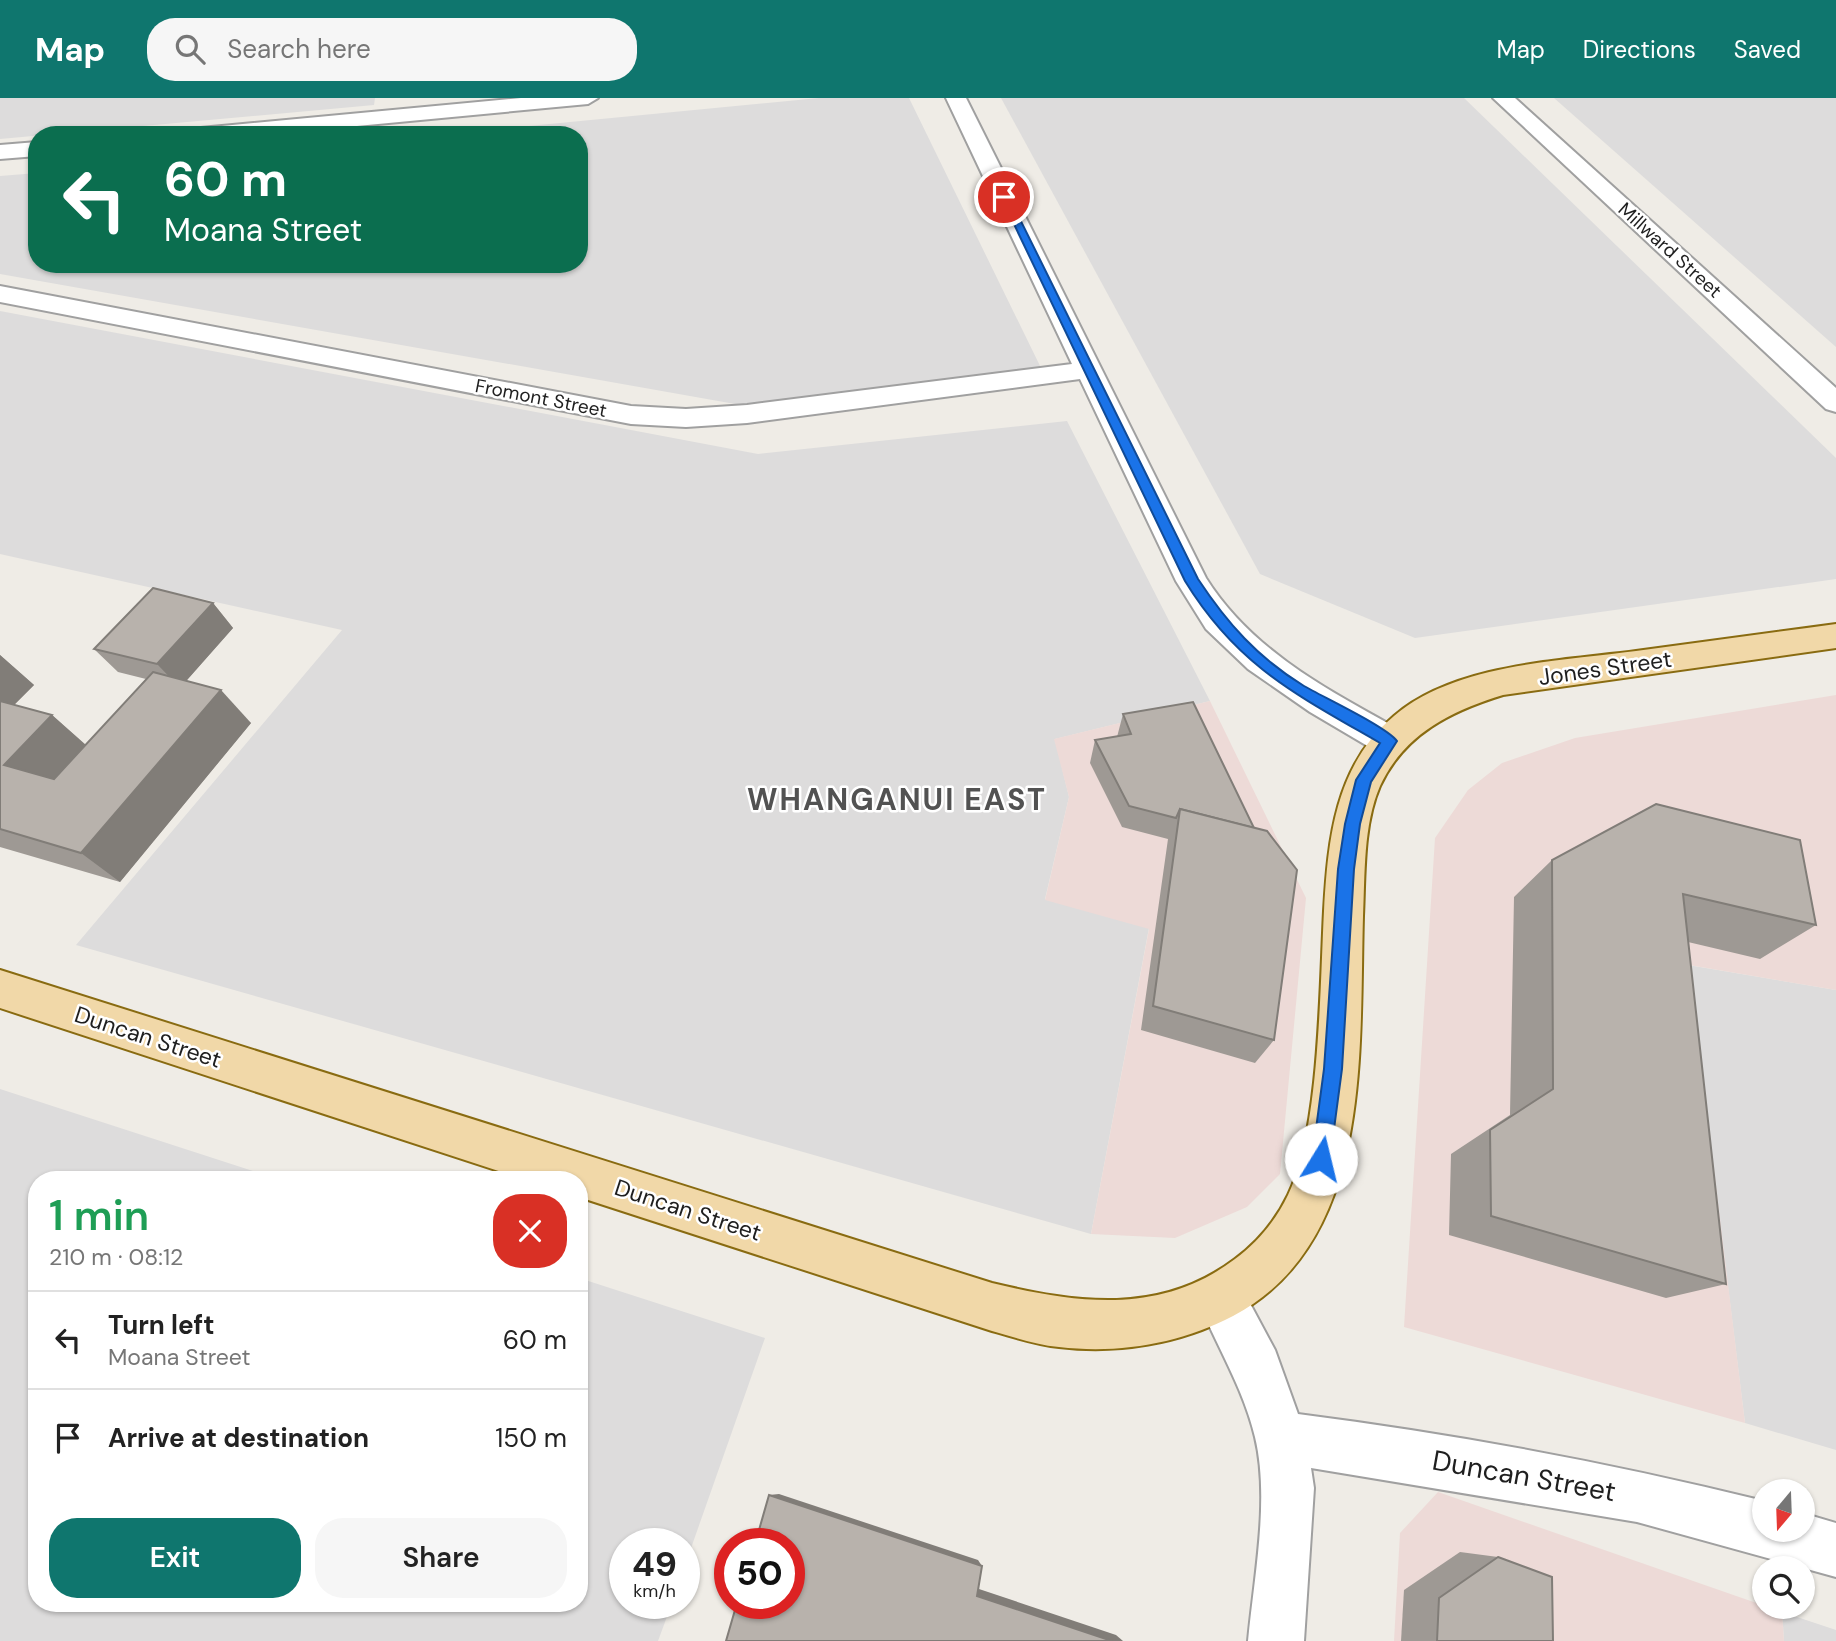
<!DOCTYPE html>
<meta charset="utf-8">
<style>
:root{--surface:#fff;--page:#f6f6f6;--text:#222;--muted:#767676;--line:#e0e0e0;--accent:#0f766e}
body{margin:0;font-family:"DM Sans",sans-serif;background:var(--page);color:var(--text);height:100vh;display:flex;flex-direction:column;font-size:26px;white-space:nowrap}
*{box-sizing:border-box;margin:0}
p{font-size:23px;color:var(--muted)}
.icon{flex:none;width:38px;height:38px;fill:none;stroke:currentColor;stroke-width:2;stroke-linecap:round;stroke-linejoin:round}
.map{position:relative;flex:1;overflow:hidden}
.details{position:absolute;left:28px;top:1073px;width:560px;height:441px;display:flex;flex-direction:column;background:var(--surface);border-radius:28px;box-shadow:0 2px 5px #0004}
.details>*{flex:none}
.banner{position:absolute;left:28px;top:28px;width:560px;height:147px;border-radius:28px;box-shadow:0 2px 5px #0004;background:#0b6e4f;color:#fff;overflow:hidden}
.needle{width:46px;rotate:199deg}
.buttons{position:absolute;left:1752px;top:1381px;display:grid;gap:14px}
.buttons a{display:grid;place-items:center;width:63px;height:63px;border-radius:50%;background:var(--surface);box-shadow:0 2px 5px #0004;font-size:35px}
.speed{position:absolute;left:609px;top:1430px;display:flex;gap:14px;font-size:35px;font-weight:700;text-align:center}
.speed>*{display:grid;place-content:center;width:91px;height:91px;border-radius:50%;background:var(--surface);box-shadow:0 2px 5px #0004;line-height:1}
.speed small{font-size:18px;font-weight:400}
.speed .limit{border:10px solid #d22;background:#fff;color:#111}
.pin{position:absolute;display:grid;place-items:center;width:60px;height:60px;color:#fff;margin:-30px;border:4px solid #fff;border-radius:50%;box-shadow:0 2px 7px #0007}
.me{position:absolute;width:77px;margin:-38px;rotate:9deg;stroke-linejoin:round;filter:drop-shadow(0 0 5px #0008)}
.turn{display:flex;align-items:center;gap:24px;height:147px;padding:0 21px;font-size:32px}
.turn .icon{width:91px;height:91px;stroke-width:2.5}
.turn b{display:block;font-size:49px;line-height:60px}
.round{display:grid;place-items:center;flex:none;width:74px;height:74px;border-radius:28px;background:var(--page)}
.headline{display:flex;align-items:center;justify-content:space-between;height:119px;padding:0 21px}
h1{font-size:42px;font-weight:600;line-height:52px;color:#1e9e55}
.action{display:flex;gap:14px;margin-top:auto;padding:14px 21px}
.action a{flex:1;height:80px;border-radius:28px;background:var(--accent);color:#fff;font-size:28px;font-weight:600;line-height:80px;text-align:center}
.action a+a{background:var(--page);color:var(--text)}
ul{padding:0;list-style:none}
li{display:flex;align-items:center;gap:21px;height:98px;padding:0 21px;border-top:2px solid var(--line)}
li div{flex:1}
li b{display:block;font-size:26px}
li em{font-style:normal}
header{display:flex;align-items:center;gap:42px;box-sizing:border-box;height:98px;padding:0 35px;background:var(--accent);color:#fff}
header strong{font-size:33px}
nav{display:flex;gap:38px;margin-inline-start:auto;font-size:24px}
.search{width:490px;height:63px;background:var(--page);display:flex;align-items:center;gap:18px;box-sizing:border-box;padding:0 24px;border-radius:28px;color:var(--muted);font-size:26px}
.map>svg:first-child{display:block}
.residential{fill:#dddcdc}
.commercial{fill:#eddad7}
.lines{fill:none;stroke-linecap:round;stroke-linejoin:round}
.minor-casing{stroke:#a0a0a0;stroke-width:4}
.major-casing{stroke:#896b11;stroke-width:4}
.minor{fill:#fff;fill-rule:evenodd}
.major{fill:#f1d8a8;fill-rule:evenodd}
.wall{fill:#9e9994}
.shaded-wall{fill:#817d78}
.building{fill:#b8b2ac;stroke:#817d78;stroke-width:2}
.route{fill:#1a73e8;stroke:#114b97;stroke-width:2}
.labels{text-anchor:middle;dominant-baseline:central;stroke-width:5;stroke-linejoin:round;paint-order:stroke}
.far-street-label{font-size:19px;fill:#1f1f1f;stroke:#fff}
.street-label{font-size:23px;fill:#1f1f1f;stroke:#fff}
.near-street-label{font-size:28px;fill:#1f1f1f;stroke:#fff}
.district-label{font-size:30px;font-weight:bold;letter-spacing:2px;fill:#525252;stroke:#fff}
</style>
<header>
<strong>Map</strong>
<div class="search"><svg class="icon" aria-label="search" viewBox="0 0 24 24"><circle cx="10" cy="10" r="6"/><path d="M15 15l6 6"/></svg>Search here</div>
<nav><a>Map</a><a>Directions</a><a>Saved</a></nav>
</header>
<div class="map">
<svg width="1836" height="1543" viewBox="0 0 1836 1543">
<rect width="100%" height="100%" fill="#efece6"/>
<g class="residential">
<polygon points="0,0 375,0 374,7 0,41"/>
<polygon points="819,0 909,0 1042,272 752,309 0,176 0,78 37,75 37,166 579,166 579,37 435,37"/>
<polygon points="1001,0 1464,0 1836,360 1836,481 1415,540 1260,476"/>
<polygon points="1554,0 1836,0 1836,249"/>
<polygon points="0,213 758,356 1067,323 1210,603 1055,641 1069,699 1045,801 1149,830 1091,1136 76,847 342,532 0,456"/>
<polygon points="1688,867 1836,892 1836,1352 1745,1325"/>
<polygon points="0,991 278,1081 37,1082 37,1505 579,1505 579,1180 765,1240 684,1470 684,1446 625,1446 625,1505 672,1505 658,1543 0,1543"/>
<polygon points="1782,1514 1836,1532 1836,1543 1784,1543"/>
</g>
<g class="commercial">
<polygon points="1836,597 1836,892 1689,867 1745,1325 1404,1229 1435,740 1468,692 1502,665 1575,640"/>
<polygon points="1210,603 1306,800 1280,1076 1247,1109 1175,1140 1091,1136 1149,831 1045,802 1069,699 1054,641"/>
<polygon points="1438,1394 1782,1514 1784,1543 1394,1543 1400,1435"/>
</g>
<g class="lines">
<g class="minor-casing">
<g id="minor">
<polygon points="521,0 598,0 588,6 262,37 179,37 190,31"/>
<path d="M946,0H966L1206,480C1252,553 1328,592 1402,633L1407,643L1402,653L1389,657L1376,653L1310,614L1248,571L1206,531L1176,483L1080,281L747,325L686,329L631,326L0,204V188L631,308L686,311L747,307L1072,266Z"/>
<polygon points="1493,0 1515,0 1836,290 1836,314 1826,311"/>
<polygon points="37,44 37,58 0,61 0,47"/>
<path d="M1221,1176L1238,1183L1275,1252L1298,1316C1455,1336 1611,1365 1764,1403V1432H1802V1415L1836,1425V1479L1637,1424L1311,1370L1314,1390L1304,1543H1248C1254,1479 1270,1401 1255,1339C1243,1289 1216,1247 1197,1200L1204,1183Z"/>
</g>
</g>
<g class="major-casing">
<path id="major" d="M1836,526V550L1503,597C1451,613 1404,636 1380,688C1363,727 1365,777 1363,818C1359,955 1373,1144 1233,1218C1180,1246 1118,1256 1059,1249C1036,1247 1014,1239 992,1233L579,1099V1082H526L0,910V872L992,1185C1076,1205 1160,1218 1235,1161C1258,1144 1276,1122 1288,1097C1320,1032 1320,888 1324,813C1328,742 1335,667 1394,618C1454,566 1560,563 1636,553C1703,544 1769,535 1836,526Z"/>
</g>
<use href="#minor" class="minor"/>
<use href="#major" class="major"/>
</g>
<g class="wall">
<polygon points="213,505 233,530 186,583 251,625 120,784 0,749 0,557 34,587 14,607 52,617 86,647 146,581 118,574 94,551"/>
<polygon points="1193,604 1274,942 1255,965 1141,932 1168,741 1122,729 1090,665 1095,642 1117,639 1123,616"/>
<polygon points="1552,762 1816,827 1760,861 1688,844 1726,1186 1666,1200 1449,1137 1451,1056 1510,1017 1514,799"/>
<polygon points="1460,1454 1498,1459 1553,1543 1401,1543 1404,1492"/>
</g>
<g class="shaded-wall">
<polygon points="213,505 233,530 180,590 157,566"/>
<polygon points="0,557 34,587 0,621"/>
<polygon points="221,592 251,625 120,784 81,755"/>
<polygon points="52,617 89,650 45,699 4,667"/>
<polygon points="779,1396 978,1462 982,1468 769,1397"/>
<polygon points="973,1489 1116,1537 1123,1543 1112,1543 977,1498"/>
</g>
<g class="building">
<polygon points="153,490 213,505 157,566 94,551"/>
<polygon points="153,574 221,592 81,755 0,731 0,603 52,617 4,667 54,681"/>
<polygon points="1193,604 1254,730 1180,711 1176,720 1129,708 1095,642 1131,636 1123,616"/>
<polygon points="1656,706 1800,742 1816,827 1683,796 1726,1186 1491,1118 1490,1032 1553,991 1552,762"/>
<polygon points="1180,711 1267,733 1297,772 1274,942 1153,908"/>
<polygon points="769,1397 982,1468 977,1498 1112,1543 726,1543 737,1505 789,1505 789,1446 755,1446"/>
<polygon points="1498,1459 1552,1479 1553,1543 1437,1543 1439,1500"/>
</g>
<path class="route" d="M1000,97L1009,99L1198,481C1227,525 1258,560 1304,588C1323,599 1387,629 1397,643L1371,684L1360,726L1354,771L1342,971L1330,1061L1328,1067L1321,1070L1314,1067L1312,1061L1324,971L1338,771L1345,726L1356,682L1380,645C1297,597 1237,568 1185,483Z"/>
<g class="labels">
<g class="far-street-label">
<text transform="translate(1670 152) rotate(42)">Millward Street</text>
<text transform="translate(541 300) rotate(11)">Fromont Street</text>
</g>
<g class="street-label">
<text transform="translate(1605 570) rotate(-8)">Jones Street</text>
<text transform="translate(148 939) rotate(18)">Duncan Street</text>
<text transform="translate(688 1112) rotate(18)">Duncan Street</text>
</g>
<g class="near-street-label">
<text transform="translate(1524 1378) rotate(10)">Duncan Street</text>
</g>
<g class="district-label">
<text x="897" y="701">WHANGANUI EAST</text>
</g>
</g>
</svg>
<div class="buttons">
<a><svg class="needle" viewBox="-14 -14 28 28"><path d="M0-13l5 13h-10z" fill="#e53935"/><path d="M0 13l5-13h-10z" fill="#767676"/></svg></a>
<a><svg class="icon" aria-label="search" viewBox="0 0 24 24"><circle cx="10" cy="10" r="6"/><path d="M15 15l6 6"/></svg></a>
</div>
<div class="speed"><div>49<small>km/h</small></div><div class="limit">50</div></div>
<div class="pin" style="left:1004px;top:99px;background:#d93025"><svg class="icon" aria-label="arrive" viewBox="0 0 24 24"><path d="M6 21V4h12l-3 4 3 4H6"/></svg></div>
<svg class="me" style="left:1321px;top:1061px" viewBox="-20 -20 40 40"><circle r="19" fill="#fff"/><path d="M0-13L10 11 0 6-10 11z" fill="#1a73e8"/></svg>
<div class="banner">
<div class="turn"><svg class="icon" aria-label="left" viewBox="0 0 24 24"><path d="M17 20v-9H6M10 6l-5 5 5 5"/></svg><div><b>60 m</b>Moana Street</div></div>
</div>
<section class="details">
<div class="headline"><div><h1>1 min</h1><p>210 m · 08:12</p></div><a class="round" style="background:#d93025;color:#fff"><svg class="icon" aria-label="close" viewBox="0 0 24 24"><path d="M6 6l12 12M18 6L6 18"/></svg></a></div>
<ul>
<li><svg class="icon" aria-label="left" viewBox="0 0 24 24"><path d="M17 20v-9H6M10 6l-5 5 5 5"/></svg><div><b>Turn left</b><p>Moana Street</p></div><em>60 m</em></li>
<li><svg class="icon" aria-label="arrive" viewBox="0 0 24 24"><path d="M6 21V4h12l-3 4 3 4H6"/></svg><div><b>Arrive at destination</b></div><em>150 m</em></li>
</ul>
<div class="action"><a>Exit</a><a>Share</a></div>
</section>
</div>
